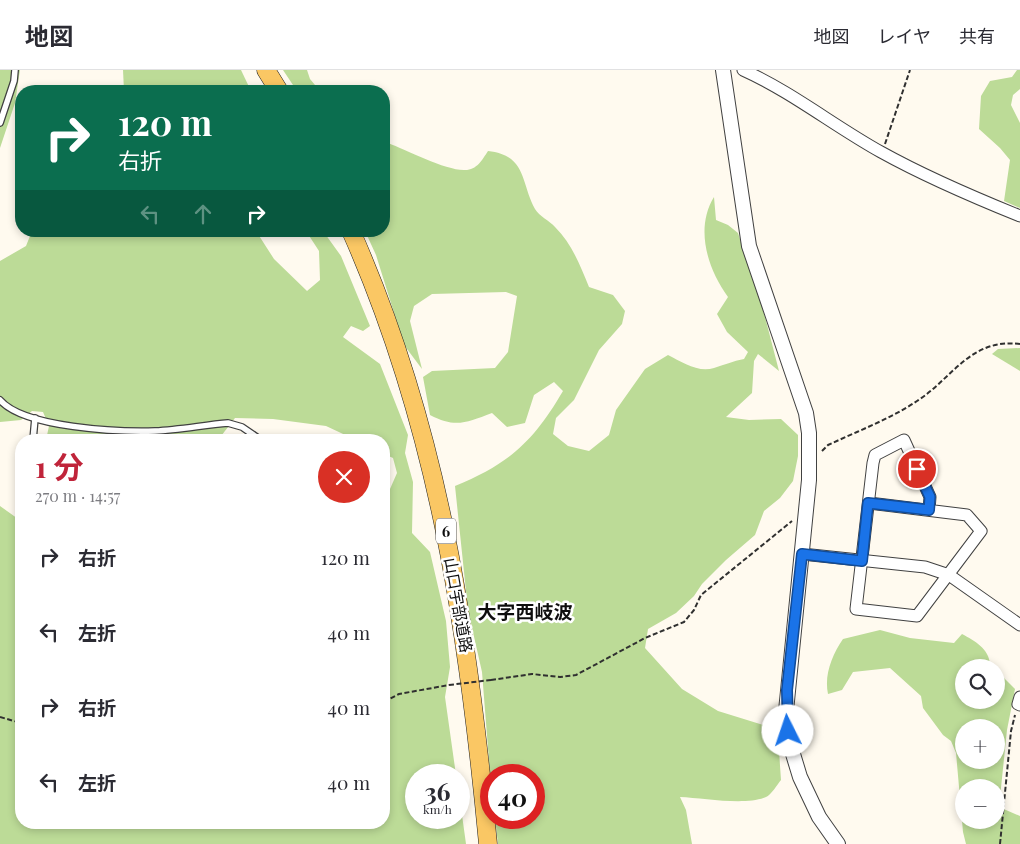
<!DOCTYPE html>
<html lang="ja">
<meta charset="utf-8">
<style>
:root{--surface:#fff;--page:#f2f2f3;--text:#2b2b33;--muted:#7c7c81;--line:#e1e1e2;--accent:#c0243a}
body{margin:0;font-family:"Playfair Display","Noto Sans JP",serif;background:var(--page);color:var(--text);height:100vh;display:flex;flex-direction:column;font-size:19px;white-space:nowrap}
*{box-sizing:border-box;margin:0}
p{font-size:16px;color:var(--muted)}
.icon{flex:none;width:28px;height:28px;fill:none;stroke:currentColor;stroke-width:2;stroke-linecap:round;stroke-linejoin:round}
.map{position:relative;flex:1;overflow:hidden}
.sheet{position:absolute;left:15px;top:364px;width:375px;height:395px;display:flex;flex-direction:column;background:var(--surface);border-radius:20px;box-shadow:0 2px 8px #0003}
.sheet>*{flex:none}
.banner{position:absolute;left:15px;top:15px;width:375px;height:152px;border-radius:20px;box-shadow:0 2px 8px #0003;background:#0b6e4f;color:#fff;overflow:hidden}
.controls{position:absolute;left:955px;top:589px;display:grid;gap:10px}
.controls a{display:grid;place-items:center;width:50px;height:50px;border-radius:50%;background:var(--surface);box-shadow:0 2px 8px #0003;font-size:25px}
.speed{position:absolute;left:405px;top:694px;display:flex;gap:10px;font-size:25px;font-weight:700;text-align:center}
.speed>*{display:grid;place-content:center;width:65px;height:65px;border-radius:50%;background:var(--surface);box-shadow:0 2px 8px #0003;line-height:1}
.speed small{font-size:12px;font-weight:400}
.speed .limit{border:8px solid #d22;background:#fff;color:#111}
.pin{position:absolute;display:grid;place-items:center;width:42px;height:42px;color:#fff;margin:-21px;border:2px solid #fff;border-radius:50%;box-shadow:0 1px 5px #0007}
.me{position:absolute;width:55px;margin:-28px;rotate:356deg;stroke-linejoin:round;filter:drop-shadow(0 0 4px #0008)}
.turn{display:flex;align-items:center;gap:18px;height:105px;padding:0 20px;font-size:22px}
.turn .icon{width:65px;height:65px;stroke-width:2.5}
.turn b{display:block;font-size:35px;line-height:42px}
.lanes{display:flex;align-items:center;height:48px;padding:0 20px;background:#0003;justify-content:center;gap:25px;direction:ltr}
.lanes .off{opacity:.35}
.round{display:grid;place-items:center;flex:none;width:52px;height:52px;border-radius:26px;background:var(--page)}
.headline{display:flex;align-items:center;justify-content:space-between;height:85px;padding:0 20px}
h1{font-size:30px;font-weight:700;line-height:38px;color:var(--accent)}
ul{padding:0;list-style:none}
li{display:flex;align-items:center;gap:15px;height:75px;padding:0 20px}
li div{flex:1}
li b{display:block;font-size:19px}
li em{font-style:normal}
header{display:flex;align-items:center;gap:30px;box-sizing:border-box;height:70px;padding:0 25px;background:var(--surface);border-bottom:1px solid var(--line)}
header strong{font-size:24px}
nav{display:flex;gap:28px;margin-inline-start:auto;font-size:18px}
.map>svg:first-child{display:block}
.forest{fill:#bcdb97;fill-rule:evenodd}
.lines{fill:none;stroke-linecap:round;stroke-linejoin:round}
.service-casing{stroke:#414141;stroke-width:8}
.minor-casing{stroke:#414141;stroke-width:13}
.tertiary-casing{stroke:#414141;stroke-width:16}
.primary-casing{stroke:#1f1f1f;stroke-width:19}
.path{stroke:#303030;stroke-width:2;stroke-dasharray:5 2.5;stroke-linecap:butt}
.service{stroke:#fff;stroke-width:5.5}
.minor{stroke:#fff;stroke-width:11}
.tertiary{stroke:#fff;stroke-width:14}
.primary{stroke:#fac764;stroke-width:18}
.path-bridge{stroke:#303030;stroke-width:2;stroke-dasharray:5 2.5;stroke-linecap:butt}
.route-casing{stroke:#114b97;stroke-width:12}
.route{stroke:#1a73e8;stroke-width:9}
.labels{text-anchor:middle;dominant-baseline:central;stroke-width:5;stroke-linejoin:round;paint-order:stroke}
.shield{fill:#fff;stroke:#565656;stroke-width:1}
.shield-label{font-size:15px;font-weight:bold;fill:#0e0e0e}
.street-label{font-size:16px;fill:#0e0e0e;stroke:#fff}
.quarter-label{font-size:19px;font-weight:bold;fill:#0e0e0e;stroke:#fff}
</style>
<header>
<strong>地図</strong>
<nav><a>地図</a><a>レイヤ</a><a>共有</a></nav>
</header>
<div class="map">
<svg width="1020" height="774" viewBox="0 0 1020 774">
<rect width="100%" height="100%" fill="#fffaef"/>
<g class="forest">
<polygon points="0,0 20,0 15,33 0,78"/>
<polygon points="123,0 241,0 251,21 124,21"/>
<polygon points="283,0 307,0 310,9 320,21 297,21"/>
<polygon points="1017,0 1020,0 1020,19 1013,25 1011,35 1020,53 1020,138 1004,131 1010,90 1000,78 979,59 981,26 990,11 1012,7"/>
<path d="M384,69L388,73C406,80 447,101 465,100C477,100 482,90 488,81C527,85 521,114 535,139C539,146 550,151 555,157C572,174 580,195 589,217L613,225L625,241L622,254L599,280L574,330L556,348L553,364L568,376L589,381L609,365L616,340L645,299L668,285C682,292 698,303 714,298C724,295 733,291 744,289L748,282L727,262L717,244L728,227C707,198 695,158 714,127L716,150L728,155L738,163L764,243L779,301L758,284L754,291L752,323L726,347L749,350L781,349L798,365V386L793,411L780,428L764,441L755,465L726,490L702,514L694,526L676,543L648,559L645,578L682,619L718,641L773,658L778,666L781,710C777,715 771,725 766,727C746,736 703,728 680,727L686,740L692,774H498L495,748H534V705H491V716L482,602L468,540L455,416C510,393 533,372 563,321L554,312L534,325L525,353L507,357L492,343C466,353 455,358 430,345L423,307L432,301L495,298L508,282L517,226L506,222L432,224L414,236L410,251L422,299L404,275L376,185L365,161H384Z"/>
<polygon points="26,161 256,161 274,189 307,221 320,210 319,181 306,161 323,161 341,186 370,256 363,261 351,256 343,267 380,294 408,365 405,383 413,412 412,463 430,482 446,551 450,597 445,627 456,705 416,705 416,748 459,748 459,723 466,774 0,774 0,436 21,451 21,752 384,752 384,425 390,419 397,403 393,388 384,384 384,370 356,370 326,356 273,349 235,348 218,370 46,370 49,356 43,342 32,341 21,350 0,352 0,191 26,176 30,166"/>
<polygon points="1020,278 1020,301 992,284 998,279"/>
<path d="M880,560L910,568L954,573L962,564C975,571 989,579 990,594L993,597L964,598V630H996V600L1015,619L1007,660L999,737L1020,746V774H966L963,762L956,683L951,671L943,665L923,638L921,626L890,598L853,602L842,620L828,624C824,605 832,585 843,569ZM964,658H996V690H964ZM964,718H996V750H964Z"/>
</g>
<g class="lines">
<g class="service-casing">
<g id="service">
<polyline points="0,53 14,11 15,0"/>
<path d="M0,330C24,358 119,362 155,361C179,360 204,355 228,353L242,357L261,370"/>
<polyline points="33,370 35,348"/>
</g>
</g>
<g class="minor-casing">
<g id="minor">
<path d="M743,0C792,22 834,56 881,82C926,107 973,127 1020,146"/>
<polyline points="869,433 967,445 981,461 917,546 856,539 873,393 875,385 904,370 930,427 929,440"/>
<polyline points="802,484 925,497 949,505 1020,555"/>
<polyline points="1020,627 1018,634 1020,635"/>
</g>
</g>
<g class="tertiary-casing">
<polyline id="tertiary" points="723,0 749,176 806,343 809,363 809,410 786,641 793,684 800,707 819,747 838,774"/>
</g>
<g class="primary-casing">
<g id="primary">
<polyline points="266,0 279,21"/>
<path d="M351,161C439,359 468,561 488,774"/>
</g>
</g>
<g class="path">
<polyline points="885,74 910,0"/>
<path d="M822,381L828,375C858,361 890,349 917,331C953,308 970,268 1020,274"/>
<polyline points="491,610 532,604 560,607 576,605 645,568 684,552 694,540 701,525 792,451"/>
<polyline points="384,632 399,624 449,615"/>
<polyline points="0,647 21,653"/>
<polyline points="1000,774 1011,661 1015,645"/>
</g>
<use href="#service" class="service"/>
<use href="#minor" class="minor"/>
<use href="#tertiary" class="tertiary"/>
<use href="#primary" class="primary"/>
<polyline class="path-bridge" points="449,615 491,610"/>
</g>
<g class="lines">
<g class="route-casing">
<polyline id="route" points="788,661 787,620 802,484 862,491 868,433 929,440 930,427 917,399"/>
</g>
<use href="#route" class="route"/>
</g>
<g class="labels">
<rect class="shield" x="436" y="448.5" width="20" height="25" rx="4"/>
<g class="shield-label">
<text x="446" y="461">6</text>
</g>
<g class="street-label">
<text transform="translate(459 535) rotate(80)">山口宇部道路</text>
</g>
<g class="quarter-label">
<text x="525" y="541">大字西岐波</text>
</g>
</g>
</svg>
<div class="controls">
<a><svg class="icon" aria-label="search" viewBox="0 0 24 24"><circle cx="10" cy="10" r="6"/><path d="M15 15l6 6"/></svg></a>
<a>+</a>
<a>−</a>
</div>
<div class="speed"><div>36<small>km/h</small></div><div class="limit">40</div></div>
<div class="pin" style="left:917px;top:399px;background:#d93025"><svg class="icon" aria-label="arrive" viewBox="0 0 24 24"><path d="M6 21V4h12l-3 4 3 4H6"/></svg></div>
<svg class="me" style="left:788px;top:661px" viewBox="-20 -20 40 40"><circle r="19" fill="#fff"/><path d="M0-13L10 11 0 6-10 11z" fill="#1a73e8"/></svg>
<div class="banner">
<div class="turn"><svg class="icon" aria-label="right" viewBox="0 0 24 24"><path d="M7 20v-9h11M14 6l5 5-5 5"/></svg><div><b>120 m</b>右折</div></div>
<div class="lanes"><svg class="icon off" aria-label="left" viewBox="0 0 24 24"><path d="M17 20v-9H6M10 6l-5 5 5 5"/></svg><svg class="icon off" aria-label="ahead" viewBox="0 0 24 24"><path d="M12 20V5M6 11l6-6 6 6"/></svg><svg class="icon" aria-label="right" viewBox="0 0 24 24"><path d="M7 20v-9h11M14 6l5 5-5 5"/></svg></div>
</div>
<section class="sheet">
<div class="headline"><div><h1>1 分</h1><p>270 m · 14:57</p></div><a class="round" style="background:#d93025;color:#fff"><svg class="icon" aria-label="close" viewBox="0 0 24 24"><path d="M6 6l12 12M18 6L6 18"/></svg></a></div>
<ul>
<li><svg class="icon" aria-label="right" viewBox="0 0 24 24"><path d="M7 20v-9h11M14 6l5 5-5 5"/></svg><div><b>右折</b></div><em>120 m</em></li>
<li><svg class="icon" aria-label="left" viewBox="0 0 24 24"><path d="M17 20v-9H6M10 6l-5 5 5 5"/></svg><div><b>左折</b></div><em>40 m</em></li>
<li><svg class="icon" aria-label="right" viewBox="0 0 24 24"><path d="M7 20v-9h11M14 6l5 5-5 5"/></svg><div><b>右折</b></div><em>40 m</em></li>
<li><svg class="icon" aria-label="left" viewBox="0 0 24 24"><path d="M17 20v-9H6M10 6l-5 5 5 5"/></svg><div><b>左折</b></div><em>40 m</em></li>
</ul>
</section>
</div>
